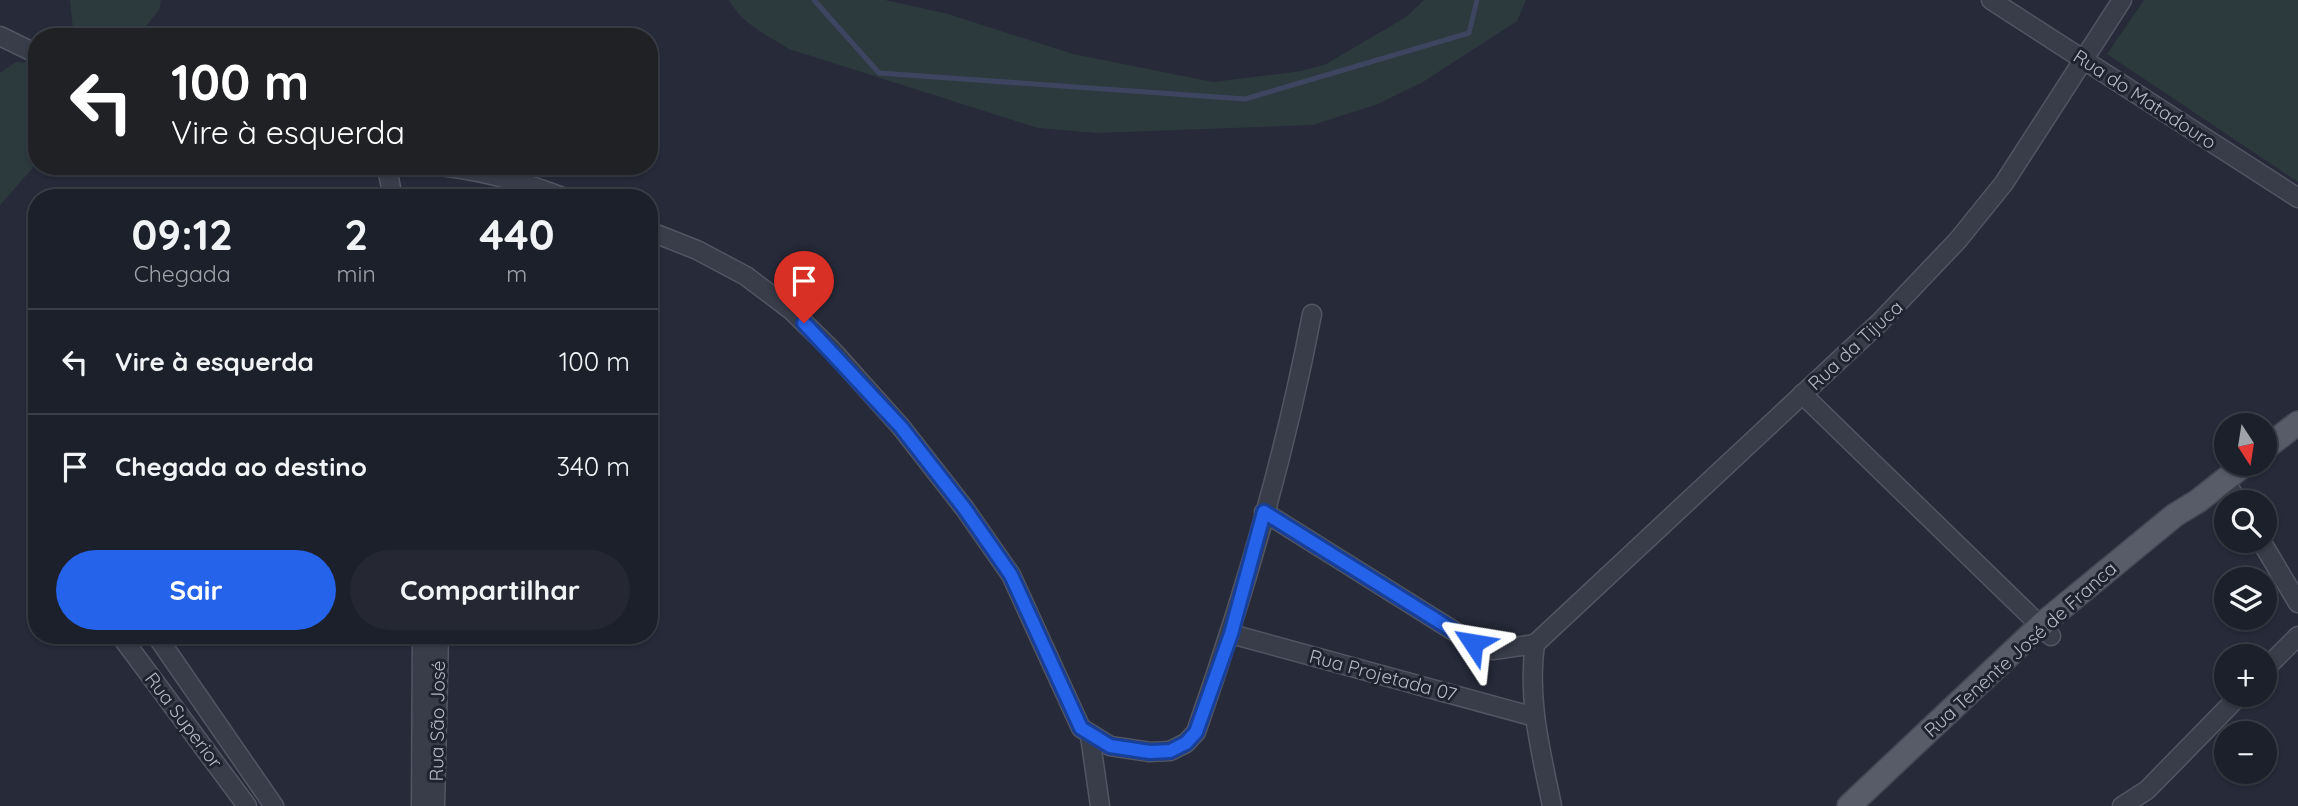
<!DOCTYPE html>
<html lang="pt">
<meta charset="utf-8">
<style>
:root{--surface:#1c202b;--page:#252833;--text:#f1f3f6;--muted:#a0a3a9;--line:#3a3e47;--accent:#2563eb}
body{margin:0;font-family:Quicksand,sans-serif;background:var(--page);color:var(--text);height:100vh;display:flex;flex-direction:column;font-size:26px;white-space:nowrap}
*{box-sizing:border-box;margin:0}
p{font-size:23px;color:var(--muted)}
.icon{flex:none;width:38px;height:38px;fill:none;stroke:currentColor;stroke-width:2;stroke-linecap:round;stroke-linejoin:round}
.map{position:relative;flex:1;overflow:hidden}
.panel{position:absolute;left:28px;top:189px;width:630px;height:455px;display:flex;flex-direction:column;background:var(--surface);border-radius:28px;box-shadow:0 2px 5px #0004,0 0 0 2px var(--line)}
.panel>*{flex:none}
.hud{position:absolute;left:28px;top:28px;width:630px;height:147px;border-radius:28px;box-shadow:0 2px 5px #0004,0 0 0 2px var(--line);background:#202124;color:#fff;overflow:hidden}
.needle{width:46px;rotate:168deg}
.tools{position:absolute;left:2214px;top:413px;display:grid;gap:14px}
.tools a{display:grid;place-items:center;width:63px;height:63px;border-radius:50%;background:var(--surface);box-shadow:0 2px 5px #0004,0 0 0 2px var(--line);font-size:35px}
.pin{position:absolute;display:grid;place-items:center;width:60px;height:60px;color:#fff;margin:-72px -30px;border-radius:50% 50% 50% 0;rotate:-45deg;box-shadow:0 0 7px #0007}
.pin .icon{rotate:45deg}
.me{position:absolute;width:77px;margin:-38px;rotate:303deg;stroke-linejoin:round;filter:drop-shadow(0 0 5px #0008)}
.turn{display:flex;align-items:center;gap:24px;height:147px;padding:0 28px;font-size:32px}
.turn .icon{width:91px;height:91px;stroke-width:2.5}
.turn b{display:block;font-size:49px;line-height:60px}
.eta{display:flex;justify-content:space-evenly;align-items:center;height:119px;text-align:center}
.eta b{font-size:42px;font-weight:800;line-height:49px}
.cta{display:flex;gap:14px;margin-top:auto;padding:14px 28px}
.cta a{flex:1;height:80px;border-radius:42px;background:var(--accent);color:#fff;font-size:28px;font-weight:800;line-height:80px;text-align:center}
.cta a+a{background:var(--page);color:var(--text)}
ul{padding:0;list-style:none}
li{display:flex;align-items:center;gap:21px;height:105px;padding:0 28px;border-top:2px solid var(--line)}
li div{flex:1}
li b{display:block;font-size:26px}
li em{font-style:normal}
.map>svg:first-child{display:block}
.green{fill:#2c3a3e}
.lines{fill:none;stroke-linecap:round;stroke-linejoin:round}
.stream{stroke:#3e4560;stroke-width:5}
.minor-casing{stroke:#525562;stroke-width:21}
.major-casing{stroke:#434653;stroke-width:26}
.minor{stroke:#393d4a;stroke-width:18}
.major{stroke:#585c69;stroke-width:23}
.route-casing{stroke:#184099;stroke-width:18}
.route{stroke:#2563eb;stroke-width:12}
.labels{text-anchor:middle;dominant-baseline:central;stroke-width:6;stroke-linejoin:round;paint-order:stroke}
.street-label{font-size:19px;fill:#b5b8c5;stroke:#1f222f}
</style>
<div class="map">
<svg width="2298" height="806" viewBox="0 0 2298 806">
<rect width="100%" height="100%" fill="#262a39"/>
<g class="green">
<polygon points="70,0 161,0 159,10 137,37 67,37 73,29"/>
<path d="M729,0H885L948,14L1073,54L1213,82L1302,71L1326,64L1406,17L1424,0H1526L1517,21L1423,82L1378,104L1313,125L1097,133L1038,128L789,49C768,36 741,23 729,0Z"/>
<polygon points="2144,0 2298,0 2298,182 2107,54"/>
<polygon points="16,62 37,63 37,163 0,205 0,73"/>
</g>
<g class="lines">
<polyline class="stream" points="814,0 879,73 1245,99 1469,33 1477,0"/>
<g class="minor-casing">
<g id="minor">
<polyline points="1991,0 2298,198"/>
<polyline points="0,36 37,54"/>
<polyline points="361,166 401,166"/>
<path d="M440,166C483,171 525,182 565,198"/>
<polyline points="387,168 393,198"/>
<path d="M649,231L697,250L746,276L791,310L832,350L901,427L965,509L1011,575L1081,728L1110,746L1150,752L1170,751L1186,743L1196,732C1244,596 1285,456 1312,314"/>
<polyline points="1802,394 2051,636"/>
<polyline points="2224,479 2238,502"/>
<polyline points="1264,512 1473,643 1493,650 1535,644"/>
<polyline points="2261,541 2298,603"/>
<polyline points="1231,634 1535,717"/>
<polyline points="120,635 247,806"/>
<polyline points="156,635 274,806"/>
<polyline points="1535,644 1880,322 1958,240 2004,183 2122,0"/>
<path d="M1535,644C1527,699 1541,752 1552,806"/>
<polyline points="2264,670 2298,636"/>
<polyline points="1090,736 1100,806"/>
<polyline points="421,806 422,635"/>
<polyline points="435,806 439,635"/>
<polyline points="2122,806 2147,790 2240,695"/>
</g>
</g>
<g class="major-casing">
<g id="major">
<polyline points="2264,449 2298,423"/>
<polyline points="1849,806 2041,625 2175,515 2198,501 2245,464"/>
</g>
</g>
<use href="#minor" class="minor"/>
<use href="#major" class="major"/>
</g>
<g class="lines">
<g class="route-casing">
<polyline id="route" points="804,323 901,427 965,509 1011,575 1081,728 1110,746 1150,752 1170,751 1186,743 1196,732 1231,634 1264,512 1473,643"/>
</g>
<use href="#route" class="route"/>
</g>
<g class="labels">
<g class="street-label">
<text transform="translate(2145 99) rotate(33)">Rua do Matadouro</text>
<text transform="translate(1855 345) rotate(-43)">Rua da Tijuca</text>
<text transform="translate(2020 649) rotate(-42)">Rua Tenente José de Franca</text>
<text transform="translate(1383 675) rotate(15)">Rua Projetada 07</text>
<text transform="translate(184 720) rotate(53)">Rua Superior</text>
<text transform="translate(437 721) rotate(-89)">Rua São José</text>
</g>
</g>
</svg>
<div class="tools">
<a><svg class="needle" viewBox="-14 -14 28 28"><path d="M0-13l5 13h-10z" fill="#e53935"/><path d="M0 13l5-13h-10z" fill="#a0a3a9"/></svg></a>
<a><svg class="icon" aria-label="search" viewBox="0 0 24 24"><circle cx="10" cy="10" r="6"/><path d="M15 15l6 6"/></svg></a>
<a><svg class="icon" aria-label="layers" viewBox="0 0 24 24"><path d="M12 4l9 5-9 5-9-5zM3 14l9 5 9-5"/></svg></a>
<a>+</a>
<a>−</a>
</div>
<div class="pin" style="left:804px;top:323px;background:#d93025"><svg class="icon" aria-label="arrive" viewBox="0 0 24 24"><path d="M6 21V4h12l-3 4 3 4H6"/></svg></div>
<svg class="me" style="left:1473px;top:643px" viewBox="-20 -20 40 40"><path d="M0-17L14 15 0 8-14 15z" fill="#2563eb" stroke="#fff" stroke-width="4"/></svg>
<div class="hud">
<div class="turn"><svg class="icon" aria-label="left" viewBox="0 0 24 24"><path d="M17 20v-9H6M10 6l-5 5 5 5"/></svg><div><b>100 m</b>Vire à esquerda</div></div>
</div>
<section class="panel">
<div class="eta">
<div><b>09:12</b><p>Chegada</p></div>
<div><b>2</b><p>min</p></div>
<div><b>440</b><p>m</p></div>
</div>
<ul>
<li><svg class="icon" aria-label="left" viewBox="0 0 24 24"><path d="M17 20v-9H6M10 6l-5 5 5 5"/></svg><div><b>Vire à esquerda</b></div><em>100 m</em></li>
<li><svg class="icon" aria-label="arrive" viewBox="0 0 24 24"><path d="M6 21V4h12l-3 4 3 4H6"/></svg><div><b>Chegada ao destino</b></div><em>340 m</em></li>
</ul>
<div class="cta"><a>Sair</a><a>Compartilhar</a></div>
</section>
</div>
